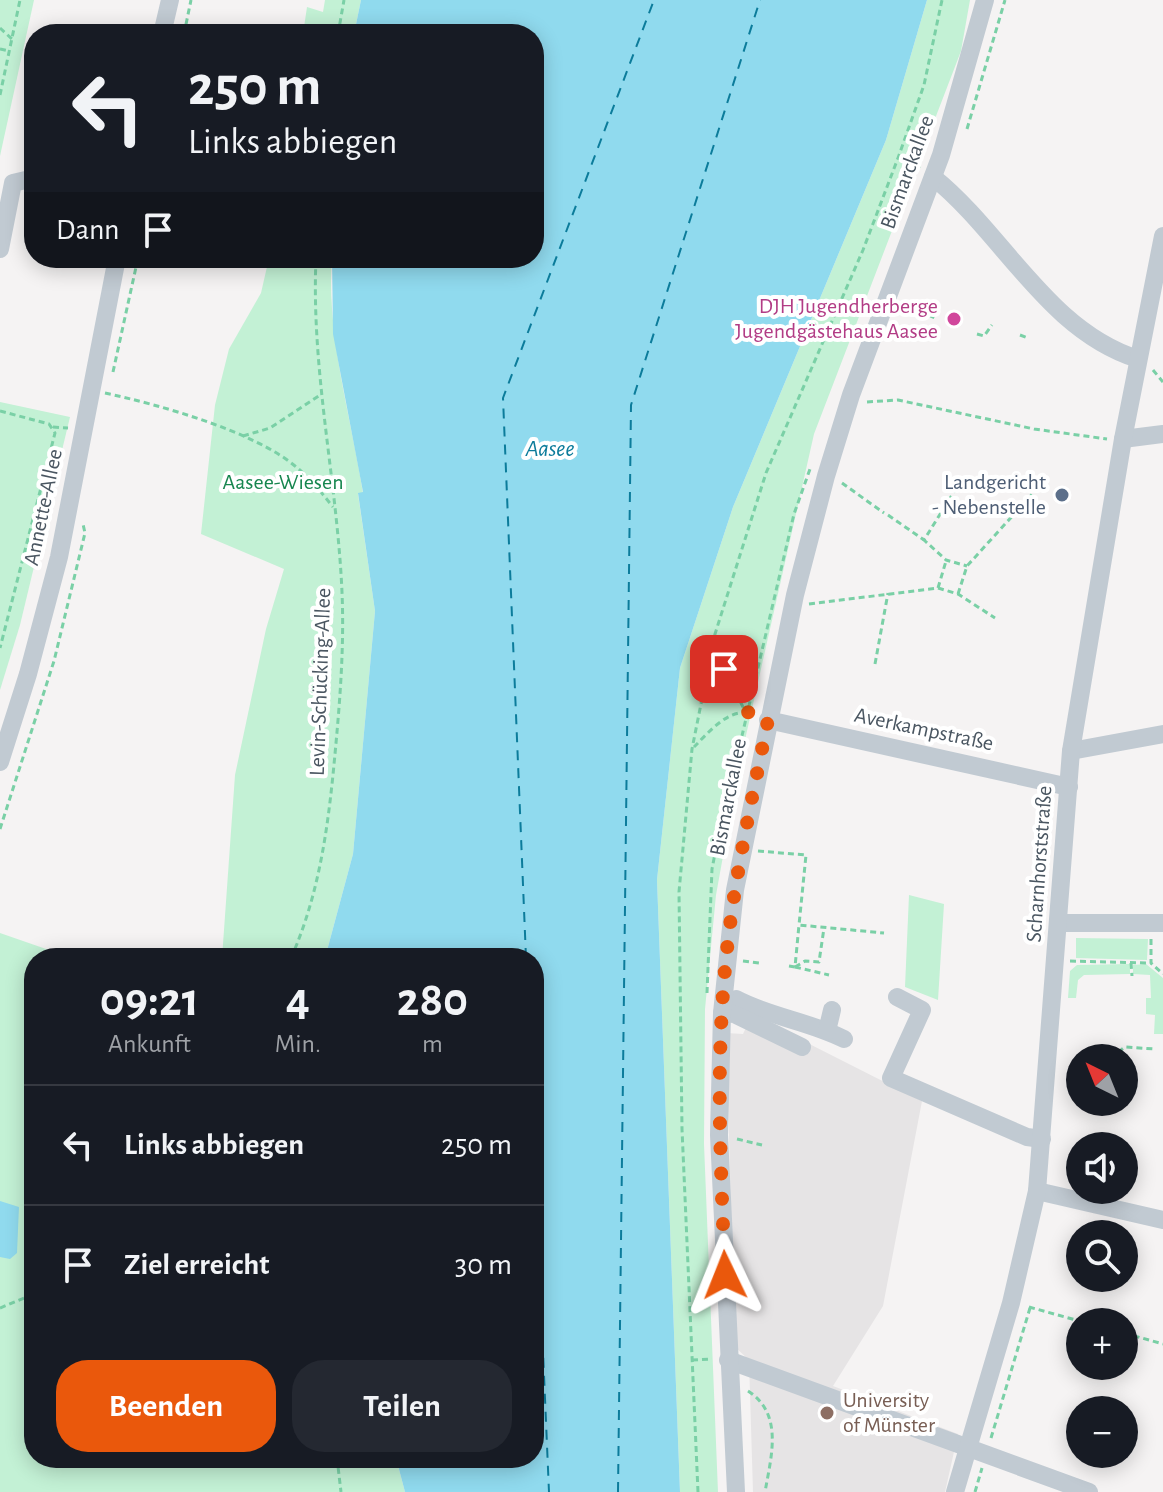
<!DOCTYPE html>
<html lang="de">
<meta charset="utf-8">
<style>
:root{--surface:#171b24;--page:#242831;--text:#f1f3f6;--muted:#9ea1a6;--line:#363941;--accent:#ea580c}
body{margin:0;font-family:"Alegreya Sans",sans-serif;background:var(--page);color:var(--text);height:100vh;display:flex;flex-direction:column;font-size:30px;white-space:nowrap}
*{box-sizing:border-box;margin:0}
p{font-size:26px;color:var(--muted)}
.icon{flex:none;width:44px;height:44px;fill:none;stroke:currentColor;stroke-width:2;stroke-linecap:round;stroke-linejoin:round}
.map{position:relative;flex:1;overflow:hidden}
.drawer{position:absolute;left:24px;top:948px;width:520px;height:520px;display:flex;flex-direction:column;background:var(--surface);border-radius:32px;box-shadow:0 4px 20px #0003}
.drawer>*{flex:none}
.guide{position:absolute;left:24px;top:24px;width:520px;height:244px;border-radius:32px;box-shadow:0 4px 20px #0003;background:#171b24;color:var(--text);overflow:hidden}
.needle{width:52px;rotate:317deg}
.buttons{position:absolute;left:1066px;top:1044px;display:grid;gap:16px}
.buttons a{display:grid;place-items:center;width:72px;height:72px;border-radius:50%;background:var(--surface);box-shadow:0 4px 20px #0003;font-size:40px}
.pin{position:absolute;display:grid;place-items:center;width:68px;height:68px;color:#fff;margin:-34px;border-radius:16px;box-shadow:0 4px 12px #0006}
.me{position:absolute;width:88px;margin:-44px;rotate:358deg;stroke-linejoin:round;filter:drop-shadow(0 0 6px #0008)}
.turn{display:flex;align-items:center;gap:28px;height:168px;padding:0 32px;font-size:36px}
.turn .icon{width:104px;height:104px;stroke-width:2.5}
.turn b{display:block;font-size:56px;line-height:68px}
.then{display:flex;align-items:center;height:76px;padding:0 32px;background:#0003;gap:16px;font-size:30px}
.eta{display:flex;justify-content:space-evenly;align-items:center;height:136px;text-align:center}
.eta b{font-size:48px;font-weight:700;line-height:56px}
.cta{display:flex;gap:16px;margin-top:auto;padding:16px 32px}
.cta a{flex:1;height:92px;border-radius:32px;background:var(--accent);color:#fff;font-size:32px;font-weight:700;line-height:92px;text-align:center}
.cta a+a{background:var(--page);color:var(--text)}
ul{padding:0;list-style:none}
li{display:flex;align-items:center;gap:24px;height:120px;padding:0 32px;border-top:2px solid var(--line)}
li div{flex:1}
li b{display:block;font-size:30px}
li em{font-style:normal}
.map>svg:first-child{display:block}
.education{fill:#e6e4e5}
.green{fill:#c3f1d5}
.water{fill:#90daee}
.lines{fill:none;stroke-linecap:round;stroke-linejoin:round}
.ferry{stroke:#0c7c9b;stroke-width:2;stroke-dasharray:10 8;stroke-linecap:butt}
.path{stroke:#7ad0a6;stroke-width:3;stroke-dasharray:6 4;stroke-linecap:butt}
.minor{stroke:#c1cad2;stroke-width:18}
.route{stroke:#ea580c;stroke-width:14;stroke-dasharray:0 25.2}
.hotel-dot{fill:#d1479c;stroke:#fff;stroke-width:3}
.service-dot{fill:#5c6f8a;stroke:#fff;stroke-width:3}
.education-dot{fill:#8d6e63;stroke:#fff;stroke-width:3}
.labels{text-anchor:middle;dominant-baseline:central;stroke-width:8;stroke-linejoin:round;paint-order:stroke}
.street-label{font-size:22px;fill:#4a5661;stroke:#fff}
.hotel-label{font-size:22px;fill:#b23c85;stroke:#fff;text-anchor:end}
.park-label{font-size:22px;fill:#17864f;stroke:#fff}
.service-label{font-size:22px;fill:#4e5e75;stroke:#fff;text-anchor:end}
.education-label{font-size:22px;fill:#785e54;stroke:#fff;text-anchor:start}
.water-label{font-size:24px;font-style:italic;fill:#0c7c9b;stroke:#fff}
</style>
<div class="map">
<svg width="1163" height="1492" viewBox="0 0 1163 1492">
<rect width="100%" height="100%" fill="#f5f3f3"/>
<polygon class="education" points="752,1015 922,1101 883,1306 833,1386 958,1434 945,1492 753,1492 749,1360 735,1347 726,1033 743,1034"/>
<g class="green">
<polygon points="0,0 34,0 0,156"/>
<polygon points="325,0 361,0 354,34 303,34 307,7 323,12"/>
<polygon points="927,0 970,0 961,51 814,434 740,762 716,895 705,1009 704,1144 718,1492 680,1492 657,880 680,668 733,507 886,140"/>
<path d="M269,258H332C326,335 351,416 363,493L358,494L375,611L353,854L325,958H222L235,775L266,629L284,569L201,534L215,405L229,349L261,293Z"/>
<polygon points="0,402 70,417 20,625 0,690"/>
<polygon points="909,895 944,904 938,1000 905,987"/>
<polygon points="0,933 72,958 34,958 34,1458 396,1458 405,1492 0,1492"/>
<polygon points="1076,938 1148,939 1147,960 1076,958"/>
<polygon points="1130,964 1130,974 1084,975 1078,980 1076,998 1068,998 1070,971 1077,965"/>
<polygon points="1146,964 1163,978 1163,1034 1154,1034 1155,1015 1146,1014 1146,998 1151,998 1150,975 1133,974 1133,965"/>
</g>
<g class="water">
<polygon points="361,0 927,0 886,140 733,507 680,668 657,880 680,1492 405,1492 396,1458 534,1458 534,958 325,958 353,854 375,611 358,493 363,492 333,334 332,258 534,258 534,34 354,34"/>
<polygon points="0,1201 19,1207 17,1253 10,1259 0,1257"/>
</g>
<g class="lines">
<g class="ferry">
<polyline points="526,958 503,398 654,0"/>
<polyline points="534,1142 549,1492"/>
<polyline points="618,1492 631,405 760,0"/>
</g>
<g class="path">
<polyline points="0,28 12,39"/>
<polyline points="184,34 191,0"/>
<polyline points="338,34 344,0"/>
<polyline points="0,49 9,51"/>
<polyline points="0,95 20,0"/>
<polyline points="967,129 1005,0"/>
<polyline points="898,158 920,168"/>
<polyline points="901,304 935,318"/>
<polyline points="977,334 984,336 992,325"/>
<polyline points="1020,335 1028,338"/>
<polyline points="1153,370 1163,382"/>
<polyline points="113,372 138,258"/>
<path d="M105,393C160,405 253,431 295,466C310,478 321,492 333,507"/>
<polyline points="867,402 898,400 1034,429 1107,439"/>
<polyline points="0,411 49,424 55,433 0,648"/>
<polyline points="53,427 68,428"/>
<polyline points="243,436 270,428 320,395"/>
<polyline points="962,479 924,540 946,560 967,566"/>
<polyline points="842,483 884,513"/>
<polyline points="888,515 924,540"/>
<polyline points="938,588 946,561"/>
<polyline points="958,594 967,566 1045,480"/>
<polyline points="809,604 938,588 958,594 995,618"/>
<polyline points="716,637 724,669 745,711"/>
<polyline points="875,664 888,593"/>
<path d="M694,747C709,732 730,706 753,714"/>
<polyline points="0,829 54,661 85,533 83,524"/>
<polyline points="758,851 806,855 799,925 884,933"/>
<polyline points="1151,939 1151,963 1163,974"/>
<path d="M291,958C323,886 330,810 337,732C341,686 344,639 342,592C337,480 311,371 316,258"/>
<polyline points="743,961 759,963"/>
<polyline points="1070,961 1151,963"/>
<polyline points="1131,963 1132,976"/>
<polyline points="789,966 795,967 799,925"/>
<polyline points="795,967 805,961 819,962 824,928"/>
<polyline points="795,967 829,975"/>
<polyline points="707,993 712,869 718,838 794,514 810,469"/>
<polyline points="1110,1058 1125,1047 1155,1049"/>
<polyline points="737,1139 762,1145"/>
<polyline points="1029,1307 1083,1322"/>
<polyline points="0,1308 34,1294"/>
<polyline points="1124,1333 1163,1344"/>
<polyline points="692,1360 712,1359"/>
<path d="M748,1391C784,1414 771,1457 765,1492"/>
<polyline points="991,1438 1030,1308"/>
<polyline points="337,1458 341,1492"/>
<polyline points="698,1492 682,1129 679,892 692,749 715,634 766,473 863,250 898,158 924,85 942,0"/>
<polyline points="975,1492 982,1468"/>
</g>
<g class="minor">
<polyline points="162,34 170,0"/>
<path d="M933,177C1003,233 1048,331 1138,359"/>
<polyline points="0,249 13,183 34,178"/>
<polyline points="1123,439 1163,434"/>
<polyline points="768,720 1069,787"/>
<polyline points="1071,751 1163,734"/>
<polyline points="0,762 28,674 59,557 117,258"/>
<polyline points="1059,923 1163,923"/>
<polyline points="897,997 922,1010 891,1078 1027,1137 1042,1139"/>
<path d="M736,999C770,1017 808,1021 844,1039"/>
<polyline points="722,1013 734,1014 802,1047"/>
<polyline points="827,1031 832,1010"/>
<polyline points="1037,1191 1163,1220"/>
<polyline points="728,1360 1089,1492"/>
<polyline points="736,1492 719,1135 722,1013 735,890 795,595 826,476 851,395 941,155 985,0"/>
<polyline points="955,1492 1011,1303 1037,1191 1071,751 1123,439 1163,236"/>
</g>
</g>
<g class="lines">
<path class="route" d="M724,669L745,711L768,720C752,799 734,879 726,959C715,1064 721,1170 725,1275"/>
</g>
<circle class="hotel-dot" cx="954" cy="319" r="8"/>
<circle class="service-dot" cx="1062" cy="495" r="8"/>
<circle class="education-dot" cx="827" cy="1413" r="8"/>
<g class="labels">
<g class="street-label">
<text transform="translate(907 172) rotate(-70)">Bismarckallee</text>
<text transform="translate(43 507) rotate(-78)">Annette-Allee</text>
<text transform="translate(320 682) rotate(-88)">Levin-Schücking-Allee</text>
<text transform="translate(924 729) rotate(12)">Averkampstraße</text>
<text transform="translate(728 797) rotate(-79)">Bismarckallee</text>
<text transform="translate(1039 864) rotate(-86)">Scharnhorststraße</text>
</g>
<g class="hotel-label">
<text x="938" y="306">DJH Jugendherberge<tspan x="938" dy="25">Jugendgästehaus Aasee</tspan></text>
</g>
<g class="park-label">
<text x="283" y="482">Aasee-Wiesen</text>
</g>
<g class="service-label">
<text x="1046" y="482">Landgericht<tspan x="1046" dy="25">- Nebenstelle</tspan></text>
</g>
<g class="education-label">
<text x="843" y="1400">University<tspan x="843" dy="25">of Münster</tspan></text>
</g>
<g class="water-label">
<text x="550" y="449">Aasee</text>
</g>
</g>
</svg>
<div class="buttons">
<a><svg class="needle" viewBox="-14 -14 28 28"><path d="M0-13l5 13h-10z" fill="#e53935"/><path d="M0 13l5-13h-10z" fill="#9ea1a6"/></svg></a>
<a><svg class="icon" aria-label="sound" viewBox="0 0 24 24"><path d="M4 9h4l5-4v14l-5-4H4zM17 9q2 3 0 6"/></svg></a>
<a><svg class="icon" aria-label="search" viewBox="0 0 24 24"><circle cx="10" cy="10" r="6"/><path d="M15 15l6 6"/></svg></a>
<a>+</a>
<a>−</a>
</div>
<div class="pin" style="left:724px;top:669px;background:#d93025"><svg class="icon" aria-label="arrive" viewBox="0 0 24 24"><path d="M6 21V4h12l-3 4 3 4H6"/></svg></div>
<svg class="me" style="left:725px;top:1275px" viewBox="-20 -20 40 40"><path d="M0-17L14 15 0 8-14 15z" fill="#ea580c" stroke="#fff" stroke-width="4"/></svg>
<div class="guide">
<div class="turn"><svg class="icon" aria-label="left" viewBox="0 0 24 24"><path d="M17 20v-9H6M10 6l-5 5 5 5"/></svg><div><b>250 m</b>Links abbiegen</div></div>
<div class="then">Dann<svg class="icon" aria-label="arrive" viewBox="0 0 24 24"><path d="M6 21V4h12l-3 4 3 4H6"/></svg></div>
</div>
<section class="drawer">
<div class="eta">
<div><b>09:21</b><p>Ankunft</p></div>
<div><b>4</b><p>Min.</p></div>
<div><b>280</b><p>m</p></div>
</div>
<ul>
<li><svg class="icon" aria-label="left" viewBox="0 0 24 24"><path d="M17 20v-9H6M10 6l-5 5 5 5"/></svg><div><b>Links abbiegen</b></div><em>250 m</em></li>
<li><svg class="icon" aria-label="arrive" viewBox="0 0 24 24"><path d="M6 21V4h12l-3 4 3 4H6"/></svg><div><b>Ziel erreicht</b></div><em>30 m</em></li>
</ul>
<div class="cta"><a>Beenden</a><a>Teilen</a></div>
</section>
</div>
